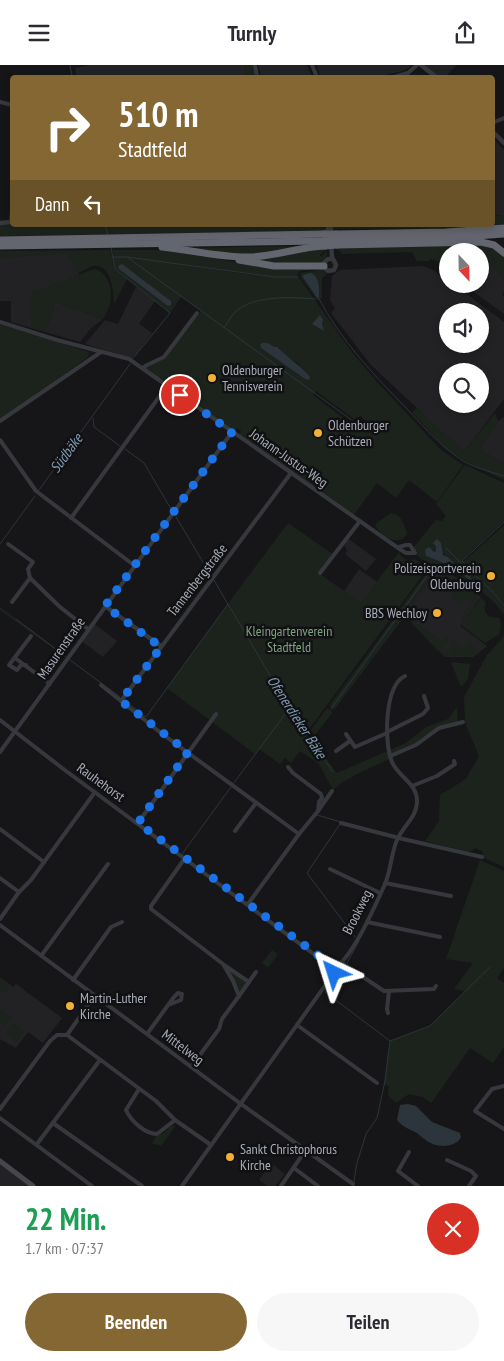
<!DOCTYPE html>
<html lang="de">
<meta charset="utf-8">
<style>
:root{--surface:#fff;--page:#f7f7f7;--text:#2b2b33;--muted:#7c7c81;--accent:#856733}
body{margin:0;font-family:"PT Sans Narrow",sans-serif;background:var(--page);color:var(--text);height:100vh;display:flex;flex-direction:column;font-size:19px;white-space:nowrap}
*{box-sizing:border-box;margin:0}
p{font-size:16px;color:var(--muted)}
.icon{flex:none;width:28px;height:28px;fill:none;stroke:currentColor;stroke-width:2;stroke-linecap:round;stroke-linejoin:round}
.map{position:relative;height:1121px;overflow:hidden}
.panel{display:flex;flex-direction:column;background:var(--surface);flex:1}
.panel>*{flex:none}
.banner{position:absolute;left:10px;top:10px;width:485px;height:152px;border-radius:5px;box-shadow:0 2px 8px #0003;background:#856733;color:#fff;overflow:hidden}
.needle{width:32px;rotate:158deg}
.fabs{position:absolute;left:439px;top:178px;display:grid;gap:10px}
.fabs a{display:grid;place-items:center;width:50px;height:50px;border-radius:50%;background:var(--surface);box-shadow:0 2px 8px #0003;font-size:25px}
.pin{position:absolute;display:grid;place-items:center;width:42px;height:42px;color:#fff;margin:-21px;border:2px solid #fff;border-radius:50%;box-shadow:0 1px 5px #0007}
.me{position:absolute;width:55px;margin:-28px;rotate:319deg;stroke-linejoin:round;filter:drop-shadow(0 0 4px #0008)}
.turn{display:flex;align-items:center;gap:18px;height:105px;padding:0 25px;font-size:22px}
.turn .icon{width:65px;height:65px;stroke-width:2.5}
.turn b{display:block;font-size:35px;line-height:42px}
.then{display:flex;align-items:center;height:48px;padding:0 25px;background:#0003;gap:10px;font-size:19px}
.round{display:grid;place-items:center;flex:none;width:52px;height:52px;border-radius:26px;background:var(--page)}
.head{display:flex;align-items:center;justify-content:space-between;height:85px;padding:0 25px}
h1{font-size:30px;font-weight:700;line-height:38px;color:#1e9e55}
.primary-button{display:flex;gap:10px;margin-top:auto;padding:10px 25px}
.primary-button a{flex:1;height:58px;border-radius:30px;background:var(--accent);color:#fff;font-size:20px;font-weight:700;line-height:58px;text-align:center}
.primary-button a+a{background:var(--page);color:var(--text)}
header{display:flex;justify-content:space-between;align-items:center;height:65px;padding:0 25px;background:var(--surface);font-size:22px;font-weight:700}
.map>svg:first-child{display:block}
.built{fill:#222225;fill-rule:evenodd}
.green{fill:#1c231d;fill-rule:evenodd}
.water{fill:#2c353c}
.lines{fill:none;stroke-linecap:round;stroke-linejoin:round}
.stream{stroke:#2c353c;stroke-width:1}
.minor{stroke:#37383d;stroke-width:4}
.tertiary{stroke:#37383d;stroke-width:4.5}
.secondary{stroke:#45474d;stroke-width:5}
.motorway{stroke:#63666e;stroke-width:7}
.motorway-bridge{stroke:#63666e;stroke-width:7}
.route{stroke:#1a73e8;stroke-width:9;stroke-dasharray:0 16.2}
.poi-dot{fill:#f2b134;stroke:#111113;stroke-width:2}
.labels{text-anchor:middle;dominant-baseline:central;stroke-width:5;stroke-linejoin:round;paint-order:stroke}
.poi-label{font-size:14px;fill:#a8adb8;stroke:#111113;text-anchor:start}
.street-label{font-size:14px;fill:#a8adb8;stroke:#111113}
.park-label{font-size:14px;fill:#7fa381;stroke:#111113}
.water-label{font-size:15px;font-style:italic;fill:#7f9bb3;stroke:#111113}
</style>
<header><svg class="icon" aria-label="menu" viewBox="0 0 24 24"><path d="M4 6h16M4 12h16M4 18h16"/></svg>Turnly<svg class="icon" aria-label="share" viewBox="0 0 24 24"><path d="M12 15V3M7 8l5-5 5 5M5 13v7h14v-7"/></svg></header>
<div class="map">
<svg width="504" height="1121" viewBox="0 0 504 1121">
<rect width="100%" height="100%" fill="#161618"/>
<g class="built">
<polygon points="89,0 245,0 246,12 77,12 75,3"/>
<polygon points="258,0 307,0 312,12 261,12"/>
<polygon points="316,0 410,0 411,1 403,6 375,12 321,12"/>
<polygon points="424,0 457,0 445,12 439,12"/>
<polygon points="493,73 504,85 504,151 493,150"/>
<polygon points="67,188 80,210 31,228 31,263 11,257 11,236 0,236 0,193"/>
<polygon points="480,191 491,198 504,215 504,227 502,230 504,231 504,249 463,219 480,219"/>
<path d="M423,201L433,205L447,216L448,219H451L460,224L504,257V334L464,387L371,300L331,248L335,244L330,235L332,211L340,205ZM448,246H480V279H448ZM448,306H480V339H448Z"/>
<polygon points="136,222 155,236 139,259 152,268 133,294 85,279 105,255 118,259"/>
<polygon points="56,237 103,254 90,264 80,277 45,267"/>
<polygon points="504,352 504,398 498,396 479,384 498,356"/>
<polygon points="347,473 376,494 366,506 345,489 347,486 343,477"/>
<polygon points="359,504 377,517 361,539 344,526"/>
<polygon points="436,505 443,506 454,511 481,532 460,561 487,581 473,592 445,592 405,549"/>
<polygon points="93,558 117,576 103,592 80,575"/>
<polygon points="0,912 13,922 16,919 62,953 43,978 28,967 16,983 0,974"/>
<polygon points="0,1096 33,1121 0,1121"/>
<polygon points="271,1098 285,1109 275,1121 267,1121 259,1115"/>
</g>
<g class="green">
<polygon points="245,0 253,0 255,12 246,12"/>
<polygon points="493,151 504,151 504,159 462,163 334,164 334,160 492,160"/>
<polygon points="0,160 104,160 106,163 107,160 323,160 326,164 326,166 0,171"/>
<polygon points="477,179 490,181 504,192 504,215 491,198 480,191 480,186 448,186 447,195 442,197 431,194 429,196 417,196 412,187 342,189 337,183"/>
<polygon points="308,181 250,191 184,183"/>
<polygon points="326,184 320,190 321,192 327,185 327,191 321,200 292,199 246,195"/>
<path d="M110,185L114,204L127,214L114,239C114,227 111,198 93,201C88,202 83,206 78,208L67,189L0,193V186Z"/>
<path d="M112,185H163L264,202L317,204L300,206L297,210L352,287L376,316L441,385L463,400L437,437L409,415L396,433L377,418L353,451L238,371L241,366L237,363L236,365L232,364L144,303L165,294L201,246L181,232L170,248L115,204L112,192H116L113,191ZM140,193L276,212L238,208ZM260,280L276,281L286,291L299,299L305,314L261,283ZM316,326L354,354L361,351L365,357L359,365L313,330Z"/>
<polygon points="321,203 327,209 322,213 322,233 318,236 300,211 301,208 319,205"/>
<path d="M94,204C109,207 113,225 110,239C109,244 106,249 103,254L56,237L45,267L31,263V228Z"/>
<polygon points="0,259 89,287 88,292 80,298 0,355"/>
<polygon points="418,343 464,387 495,348 498,356 479,384 498,396 504,398 504,415 465,396 446,384 412,347"/>
<path d="M465,400L504,418V456L461,496L487,520L463,497L504,460V538L497,531L504,540V549C491,532 469,515 449,505C437,498 418,499 413,483L436,455L442,456L446,451L436,439ZM436,481C447,493 460,503 470,516L446,499L426,491L431,486L434,487L436,486Z"/>
<path d="M391,448C402,450 404,459 407,469C398,483 381,471 375,460L378,457Z"/>
<path d="M288,458L334,490L320,509L361,538L399,487C402,495 408,496 415,494L427,504L310,663L311,665L327,643L333,647L315,670L319,684L337,708L406,678L426,662L448,654L457,642L458,661L441,664L411,684L357,709L341,718L333,725L319,699L300,686L291,698L285,693L280,699L259,684L255,689L167,623L238,525Z"/>
<polygon points="431,502 436,505 405,549 400,544"/>
<polygon points="443,507 454,512 480,531 463,554 461,552 472,538 464,533 460,538 454,535 450,529 453,524 446,519 441,525 437,522 444,512 441,509"/>
<polygon points="481,533 486,537 485,544 486,549 491,552 500,553 501,562 499,569 485,578 461,560"/>
<polygon points="0,542 68,593 68,594 0,545"/>
<polygon points="420,544 425,547 417,558 443,577 447,571 450,573 442,584 438,586 411,557"/>
<polygon points="399,547 404,552 334,645 329,641"/>
<polygon points="504,569 504,802 482,792 483,787 476,783 469,787 425,776 439,756 440,730 466,714 479,691 465,658 464,632 487,590 503,573"/>
<polygon points="452,574 464,583 469,577 480,585 470,592 452,590 444,591 440,587 443,586 447,588 453,581 449,578"/>
<polygon points="451,597 470,599 468,614 461,622"/>
<polygon points="480,795 504,806 504,903 497,913 504,918 504,982 493,998 470,983 431,1038 423,1032 409,1029 396,1038 388,1030 389,1021 384,1019 390,976 430,961 465,926 454,924 473,898 446,894"/>
<polygon points="272,885 278,889 268,903 262,898"/>
<polygon points="223,899 249,917 239,931"/>
<polygon points="0,912 10,920 5,928 0,925"/>
<polygon points="0,944 13,953 11,956 9,955 4,961 0,958"/>
<polygon points="13,958 25,966 15,978 6,967"/>
<polygon points="172,1060 175,1062 161,1081 152,1078 156,1071 164,1068"/>
</g>
<g class="water">
<polygon points="122,199 168,234 171,236 171,240 168,241 119,204 118,201"/>
<path d="M311,208C320,212 319,223 319,232L317,233L303,212V210Z"/>
<polygon points="320,250 323,255 322,258 324,266 312,259"/>
<path d="M262,278H267L275,282L276,281C288,293 299,299 310,312L309,315L305,314L261,283L260,280Z"/>
<path d="M437,474L441,478L443,490C453,493 455,505 467,507L473,517L446,499L426,491L425,485L429,482L434,487L436,486V481L433,478Z"/>
<path d="M408,1039L416,1041L432,1057L460,1068L461,1072C457,1081 442,1083 433,1079C427,1077 422,1072 417,1068C409,1064 403,1062 397,1055L400,1040Z"/>
</g>
<g class="lines">
<g class="stream">
<polyline points="70,0 72,12"/>
<polyline points="105,160 108,170"/>
<polyline points="111,183 115,204 170,248 135,291"/>
<polyline points="112,192 127,192 275,212 298,212"/>
<polyline points="127,192 353,356"/>
<path d="M318,232C340,275 375,311 408,345C426,364 442,383 465,397C476,403 491,407 504,411"/>
<path d="M224,263C227,258 231,252 235,247C254,230 291,232 315,234"/>
<polyline points="93,353 94,362 120,381"/>
<polyline points="125,384 144,398 171,444"/>
<polyline points="39,425 130,299"/>
<polyline points="176,452 212,512"/>
<polyline points="0,479 35,431"/>
<path d="M446,483C465,503 487,518 504,540"/>
<polyline points="470,504 462,496 504,457"/>
<polyline points="214,515 230,543"/>
<polyline points="231,544 289,643 333,707"/>
<polyline points="403,545 432,504"/>
<polyline points="16,554 65,591"/>
<polyline points="70,595 120,632"/>
<polyline points="125,636 146,652 228,539"/>
<polyline points="331,644 399,550"/>
<polyline points="233,719 289,644"/>
<polyline points="317,750 341,757"/>
<polyline points="340,759 307,808 355,872"/>
<polyline points="182,789 231,722"/>
<polyline points="347,898 359,876"/>
<polyline points="345,902 325,927 390,976 385,1016 377,1053 366,1069 357,1098 353,1121"/>
<polyline points="390,976 430,961 490,902"/>
</g>
<g class="minor">
<polyline points="255,0 257,12"/>
<polyline points="312,0 317,12"/>
<polyline points="394,12 408,8 417,0"/>
<polyline points="0,37 12,40"/>
<polyline points="492,58 504,53"/>
<polyline points="11,157 12,146"/>
<polyline points="0,257 57,275 129,294 401,485 406,488 415,488 410,480 406,480 399,482"/>
<polyline points="144,303 145,301 164,292 197,248"/>
<polyline points="0,356 101,287"/>
<polyline points="0,375 36,426 135,501"/>
<polyline points="71,453 167,321"/>
<polyline points="8,479 33,497 28,504 30,513 60,542 88,564"/>
<polyline points="320,508 360,456"/>
<polyline points="12,537 30,513"/>
<polyline points="105,541 161,581"/>
<polyline points="15,593 50,619"/>
<polyline points="26,600 21,600 17,605 9,600 31,571"/>
<polyline points="101,620 161,668 299,769"/>
<polyline points="121,636 291,408"/>
<polyline points="0,655 66,706 334,904"/>
<polyline points="387,667 423,649 428,643 424,631"/>
<polyline points="346,669 355,682 387,668"/>
<polyline points="336,686 350,676"/>
<polyline points="0,687 232,367"/>
<polyline points="390,691 416,680 439,663 463,657"/>
<polyline points="288,702 293,708 321,729 322,733 319,737 318,746"/>
<polyline points="412,721 437,711 455,699 454,696"/>
<polyline points="138,758 216,649"/>
<polyline points="341,758 403,774 482,792"/>
<polyline points="0,764 44,797"/>
<polyline points="235,766 256,738"/>
<polyline points="185,793 151,841 151,844 223,899 233,916 239,931 222,954 219,964 191,1002"/>
<polyline points="330,804 380,828"/>
<polyline points="0,813 19,827"/>
<polyline points="385,818 451,831"/>
<polyline points="248,839 299,769 318,746 332,726"/>
<polyline points="0,854 19,827 31,815 95,727"/>
<polyline points="367,857 440,872"/>
<polyline points="0,860 241,1039 353,1119"/>
<polyline points="41,891 108,799"/>
<polyline points="342,898 384,926 434,924 436,921"/>
<polyline points="224,900 249,917"/>
<polyline points="73,915 111,862 122,857"/>
<polyline points="239,931 256,907"/>
<polyline points="388,948 387,944 389,926"/>
<polyline points="297,960 377,1018"/>
<polyline points="147,969 174,932 178,928 182,929 181,935 168,940"/>
<polyline points="67,970 156,1036 175,1055 211,1080"/>
<polyline points="67,970 95,930"/>
<polyline points="504,1021 492,1024 475,1046 504,1064"/>
<path d="M139,1024L126,1045C131,1056 145,1069 157,1069L175,1055"/>
<polyline points="0,1044 50,976 57,970 67,970"/>
<polyline points="0,1053 92,1121"/>
<polyline points="53,1058 142,1121"/>
<polyline points="37,1079 100,995"/>
<polyline points="409,1087 398,1106 418,1121"/>
<polyline points="447,1095 471,1106 476,1111 469,1121"/>
<polyline points="294,1103 318,1121"/>
<path d="M182,1121L334,908V904C354,890 375,841 385,819C391,805 391,789 397,775C403,761 416,753 417,738C418,718 399,713 392,697C384,678 384,621 405,611"/>
<polyline points="281,1121 305,1086"/>
</g>
<g class="tertiary">
<polyline points="421,0 436,12"/>
<polyline points="492,66 504,78"/>
<polyline points="0,158 12,157"/>
<polyline points="328,160 328,170"/>
<polyline points="331,160 331,171"/>
<polyline points="331,179 332,192 336,200 334,205 328,206 325,203 324,198 328,194 332,194"/>
</g>
<polyline class="secondary" points="0,1096 33,1121"/>
<g class="motorway">
<polyline points="336,169 446,167 504,163"/>
<polyline points="0,175 324,169"/>
<polyline points="336,175 447,173 504,169"/>
<polyline points="337,180 481,177 494,180 504,188"/>
<polyline points="0,181 324,176"/>
<path d="M162,182C192,185 221,193 251,192C276,191 300,182 325,181"/>
<polyline points="239,195 274,201 324,201"/>
</g>
<g class="motorway-bridge">
<polyline points="324,169 336,169"/>
<polyline points="324,176 336,175"/>
<polyline points="325,181 337,180"/>
</g>
</g>
<g class="lines">
<polyline class="route" points="180,330 232,367 105,541 161,582 121,636 188,687 138,758 330,899 334,904 334,908"/>
</g>
<g class="poi-dot">
<circle cx="212" cy="313" r="5"/>
<circle cx="318" cy="368" r="5"/>
<circle cx="491" cy="511" r="5"/>
<circle cx="437" cy="548" r="5"/>
<circle cx="70" cy="941" r="5"/>
<circle cx="230" cy="1092" r="5"/>
</g>
<g class="labels">
<g class="poi-label">
<text x="222" y="305">Oldenburger<tspan x="222" dy="16">Tennisverein</tspan></text>
<text x="328" y="360">Oldenburger<tspan x="328" dy="16">Schützen</tspan></text>
<text x="481" y="503" text-anchor="end">Polizeisportverein<tspan x="481" dy="16">Oldenburg</tspan></text>
<text x="427" y="548" text-anchor="end">BBS Wechloy</text>
<text x="80" y="933">Martin-Luther<tspan x="80" dy="16">Kirche</tspan></text>
<text x="240" y="1084">Sankt Christophorus<tspan x="240" dy="16">Kirche</tspan></text>
</g>
<g class="street-label">
<text transform="translate(289 393) rotate(35)">Johann-Justus-Weg</text>
<text transform="translate(197 515) rotate(-52)">Tannenbergstraße</text>
<text transform="translate(61 583) rotate(-55)">Masurenstraße</text>
<text transform="translate(101 717) rotate(36)">Rauhehorst</text>
<text transform="translate(357 847) rotate(-63)">Brookweg</text>
<text transform="translate(183 982) rotate(37)">Mittelweg</text>
</g>
<g class="park-label">
<text x="289" y="566">Kleingartenverein<tspan x="289" dy="16">Stadtfeld</tspan></text>
</g>
<g class="water-label">
<text transform="translate(66 388) rotate(-54)">Südbäke</text>
<text transform="translate(297 652) rotate(57)">Ofenerdieker Bäke</text>
</g>
</g>
</svg>
<div class="fabs">
<a><svg class="needle" viewBox="-14 -14 28 28"><path d="M0-13l5 13h-10z" fill="#e53935"/><path d="M0 13l5-13h-10z" fill="#7c7c81"/></svg></a>
<a><svg class="icon" aria-label="sound" viewBox="0 0 24 24"><path d="M4 9h4l5-4v14l-5-4H4zM17 9q2 3 0 6"/></svg></a>
<a><svg class="icon" aria-label="search" viewBox="0 0 24 24"><circle cx="10" cy="10" r="6"/><path d="M15 15l6 6"/></svg></a>
</div>
<div class="pin" style="left:180px;top:330px;background:#d93025"><svg class="icon" aria-label="arrive" viewBox="0 0 24 24"><path d="M6 21V4h12l-3 4 3 4H6"/></svg></div>
<svg class="me" style="left:334px;top:908px" viewBox="-20 -20 40 40"><path d="M0-17L14 15 0 8-14 15z" fill="#1a73e8" stroke="#fff" stroke-width="4"/></svg>
<div class="banner">
<div class="turn"><svg class="icon" aria-label="right" viewBox="0 0 24 24"><path d="M7 20v-9h11M14 6l5 5-5 5"/></svg><div><b>510 m</b>Stadtfeld</div></div>
<div class="then">Dann<svg class="icon" aria-label="left" viewBox="0 0 24 24"><path d="M17 20v-9H6M10 6l-5 5 5 5"/></svg></div>
</div>
</div>
<section class="panel">
<div class="head"><div><h1>22 Min.</h1><p>1.7 km · 07:37</p></div><a class="round" style="background:#d93025;color:#fff"><svg class="icon" aria-label="close" viewBox="0 0 24 24"><path d="M6 6l12 12M18 6L6 18"/></svg></a></div>
<div class="primary-button"><a>Beenden</a><a>Teilen</a></div>
</section>
